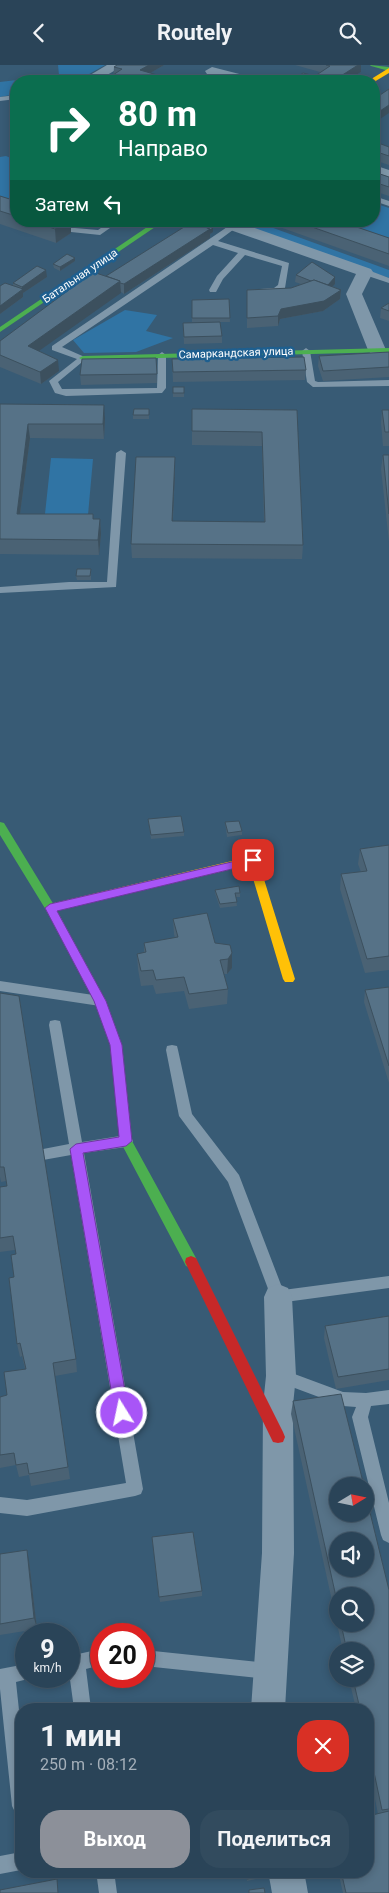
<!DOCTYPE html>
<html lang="ru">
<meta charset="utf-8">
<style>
:root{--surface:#2a4458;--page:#324b5e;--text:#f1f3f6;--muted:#a5b0ba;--line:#465c6e;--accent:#8c9099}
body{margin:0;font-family:Roboto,sans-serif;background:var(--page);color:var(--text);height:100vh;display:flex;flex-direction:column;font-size:19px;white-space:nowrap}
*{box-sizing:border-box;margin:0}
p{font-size:16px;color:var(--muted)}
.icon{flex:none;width:28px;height:28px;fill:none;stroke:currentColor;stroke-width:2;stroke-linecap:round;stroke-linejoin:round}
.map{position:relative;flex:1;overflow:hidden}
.details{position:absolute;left:15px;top:1638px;width:359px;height:175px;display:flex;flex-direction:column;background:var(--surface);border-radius:20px;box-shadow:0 2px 8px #0003,0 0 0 1px var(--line)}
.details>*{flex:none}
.banner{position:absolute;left:10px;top:10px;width:370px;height:152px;border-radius:20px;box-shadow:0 2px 8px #0003,0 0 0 1px var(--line);background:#0b6e4f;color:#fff;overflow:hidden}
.needle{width:32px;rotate:80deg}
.tools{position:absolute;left:329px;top:1412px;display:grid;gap:10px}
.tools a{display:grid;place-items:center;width:45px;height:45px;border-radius:50%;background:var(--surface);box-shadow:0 2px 8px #0003,0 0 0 1px var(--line);font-size:25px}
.speed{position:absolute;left:15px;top:1558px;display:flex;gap:10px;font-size:25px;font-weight:700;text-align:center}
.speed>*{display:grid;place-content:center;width:65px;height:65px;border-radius:50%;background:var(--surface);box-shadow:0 2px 8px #0003,0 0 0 1px var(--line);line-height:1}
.speed small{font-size:12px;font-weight:400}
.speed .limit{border:8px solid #d22;background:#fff;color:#111}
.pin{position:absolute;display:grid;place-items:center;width:42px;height:42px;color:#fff;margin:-21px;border-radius:10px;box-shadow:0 2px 8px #0006}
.me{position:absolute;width:55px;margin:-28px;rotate:350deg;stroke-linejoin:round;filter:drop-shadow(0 0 4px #0008)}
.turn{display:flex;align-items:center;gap:18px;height:105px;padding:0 25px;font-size:22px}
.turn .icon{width:65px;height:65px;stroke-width:2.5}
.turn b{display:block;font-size:35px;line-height:42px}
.then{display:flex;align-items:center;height:48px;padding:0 25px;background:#0003;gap:10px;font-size:19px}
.round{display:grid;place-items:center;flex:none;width:52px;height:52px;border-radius:20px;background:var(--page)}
.overview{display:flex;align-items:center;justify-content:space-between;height:85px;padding:0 25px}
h1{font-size:30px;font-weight:700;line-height:38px}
.primary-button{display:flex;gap:10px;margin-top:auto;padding:10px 25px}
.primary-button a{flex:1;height:58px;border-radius:20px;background:var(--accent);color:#fff;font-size:20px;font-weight:700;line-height:58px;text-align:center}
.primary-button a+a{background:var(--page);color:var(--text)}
header{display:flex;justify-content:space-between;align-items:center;height:65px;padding:0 25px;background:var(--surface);font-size:22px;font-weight:700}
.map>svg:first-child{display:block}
.green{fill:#3074a4}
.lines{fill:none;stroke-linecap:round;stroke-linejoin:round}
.lane{fill:#7f97a9;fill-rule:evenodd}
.street{fill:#7f97a9;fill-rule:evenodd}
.fast{fill:#4caf50;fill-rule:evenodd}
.slow{fill:#ffc107;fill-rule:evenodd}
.jam{fill:#c62828;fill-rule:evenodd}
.wall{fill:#4a6274;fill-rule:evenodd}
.shaded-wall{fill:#3c505e}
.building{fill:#567287;stroke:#3c505e;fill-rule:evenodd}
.route{fill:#a855f7;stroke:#6d37a1}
.labels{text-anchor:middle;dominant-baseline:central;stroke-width:5;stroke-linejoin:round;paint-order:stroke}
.far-street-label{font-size:11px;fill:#fff;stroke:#1e5f8f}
</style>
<header><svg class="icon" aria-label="back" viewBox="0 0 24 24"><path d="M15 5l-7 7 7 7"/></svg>Routely<svg class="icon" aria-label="search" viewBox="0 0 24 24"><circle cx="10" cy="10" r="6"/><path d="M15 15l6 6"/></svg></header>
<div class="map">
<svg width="389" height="1828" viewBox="0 0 389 1828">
<rect width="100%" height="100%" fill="#385b75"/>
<g class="green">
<polygon points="58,0 105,0 77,16 16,16 16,29 0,32 0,17 59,10"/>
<polygon points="6,91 16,95 16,137 0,131 0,92"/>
<polygon points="374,138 389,143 389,181 315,156 374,156"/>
<polygon points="253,156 272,156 265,160 389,205 389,213 243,162"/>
<polygon points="125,245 157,250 146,266 173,273 136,287 84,288 73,275"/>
<polygon points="51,393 93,394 88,450 45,449"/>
</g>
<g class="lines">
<g class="lane">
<polygon points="16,30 16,34 0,36 0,32"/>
<polygon points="374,131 389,136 389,141 374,136"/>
<polygon points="47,156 59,156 75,163 98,165 111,156 120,156 100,170 71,167"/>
<polygon points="236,156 245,156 218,176 289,198 285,223 276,227 260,228 260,224 274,223 278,220 282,201 245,190 223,214 216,227 210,227 209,225 217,211 238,188 213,180 62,282 87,293 58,317 62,324 157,323 158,290 162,287 166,290 166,323 162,328 66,331 55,328 49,316 77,294 52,285 52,281"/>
<polygon points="362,205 368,205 389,213 389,218 362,209"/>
<polygon points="306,283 310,286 315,316 318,317 389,315 389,321 313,322 307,317 302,286"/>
<polygon points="121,385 126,388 116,522 0,528 0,522 69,517 107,517 116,388"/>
<polygon points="0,916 100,931 104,933 106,936 104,939 100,941 0,926"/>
<polygon points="55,955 60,956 61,960 82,1077 126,1070 131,1072 133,1076 131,1080 126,1082 84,1088 143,1424 141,1429 135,1431 27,1451 0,1448 0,1432 27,1435 126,1418 71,1090 43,1095 38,1093 36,1089 38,1085 69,1079 49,960 50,956"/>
<polygon points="172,980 177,981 178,985 192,1049 239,1110 283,1225 389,1211 389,1223 278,1238 273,1237 228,1117 179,1051 166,985 167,981"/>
<polygon points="281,1304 343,1327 366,1328 389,1325 389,1339 371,1341 368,1352 389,1438 389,1478 383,1475 381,1470 352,1352 356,1342 343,1341 276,1316 274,1311 276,1306"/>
<polygon points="101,1584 101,1600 86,1604 91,1644 74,1644 69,1607 69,1591"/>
<polygon points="144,1585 269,1598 275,1600 277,1606 275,1612 269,1614 144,1601"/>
<polygon points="26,1599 26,1611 33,1611 32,1613 16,1617 21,1664 21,1750 15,1747 12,1741 0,1624 0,1604"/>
<polygon points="21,1787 21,1805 0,1809 0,1791"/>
<polygon points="96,1806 114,1806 117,1828 99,1828"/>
</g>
<g class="street">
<polygon points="107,0 124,0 97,16 80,16"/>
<polygon points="212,2 255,13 257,16 235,16 207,9 205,6"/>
<polygon points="374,100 389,105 389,115 374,110"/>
<polygon points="211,156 235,156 371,204 373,207 362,229 386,285 383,289 371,289 368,285 346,229 356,209 213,159"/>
<polygon points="278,1219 288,1223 292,1232 296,1311 293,1340 294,1488 285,1644 251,1644 262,1488 263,1340 266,1311 264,1232 268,1223"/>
<polygon points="268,1806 304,1806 308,1828 272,1828"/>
</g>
<g class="fast">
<polygon points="370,0 389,2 389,6 371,1"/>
<polygon points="156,156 164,156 0,267 0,262"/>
<polygon points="389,283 389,287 83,295 79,293 83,291"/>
<polygon points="0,757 4,758 54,840 106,936 122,980 132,1076 196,1193 197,1197 196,1201 191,1203 186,1201 120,1076 110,980 94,936 46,845 0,770"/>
</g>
<g class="slow">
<polygon points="389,3 389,8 374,17 368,16"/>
<polygon points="253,791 258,795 295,914 293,917 285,917 283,914 249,800 50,847 45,843 50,839"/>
</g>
<polygon class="jam" points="191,1191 196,1193 283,1367 285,1372 283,1377 278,1378 273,1377 185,1197 186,1193"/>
</g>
<g class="wall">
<polygon points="117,0 164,0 150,8 178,16 113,16 114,2"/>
<polygon points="295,0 361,0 361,7 346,16 291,16 315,11 320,7"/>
<polygon points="389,82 389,100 374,95 374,85"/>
<polygon points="374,107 389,112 389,131 374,126"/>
<polygon points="0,131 16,136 16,156 71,156 71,168 56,178 0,159"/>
<polygon points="95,156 114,156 108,160"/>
<polygon points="274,156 339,156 389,173 389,201 274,160"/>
<polygon points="213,167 210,169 210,173 124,229 121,227 38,286 59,306 41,319 0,302 0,276 106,211"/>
<polygon points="75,193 75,196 60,206 54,203 53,199"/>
<polygon points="296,210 335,212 335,219 332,221 341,225 340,234 323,246 280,254 278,261 247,263 247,225 291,223 301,219 295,217"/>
<polygon points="47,212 23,228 23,232 0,249 0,221 13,221 13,218"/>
<polygon points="229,234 230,257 192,257 192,235"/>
<polygon points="389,238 389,256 380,253 381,243"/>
<polygon points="183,258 222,271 222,278 184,279"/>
<polygon points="389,287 389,312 323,316 318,301 319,291"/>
<polygon points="156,293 157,318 81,320 80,310"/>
<polygon points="172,294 306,305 305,315 173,317"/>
<rect x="173" y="322" width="11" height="10"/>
<polygon points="0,339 105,354 104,374 30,373 20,449 100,454 101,469 99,490 0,489"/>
<polygon points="149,344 149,354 133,354 133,350"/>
<polygon points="192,344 297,345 303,480 302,494 132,493 131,479 175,406 173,456 264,457 262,381 192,380"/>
<polygon points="382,345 389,345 389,381 383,381 381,358"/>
<polygon points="383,390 389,390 389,477 381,404"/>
<polygon points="91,504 91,515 77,515 76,511"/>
<polygon points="148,754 184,767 184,771 151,774"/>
<polygon points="225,757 242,766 242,770 227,772"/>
<polygon points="389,780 389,905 365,908 340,824 341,809 361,807 358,799 360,784"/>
<polygon points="215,825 240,828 240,832 236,832 237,841 220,843 215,828"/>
<polygon points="173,854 232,888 232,903 227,909 224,909 228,924 227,939 189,944 184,926 156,929 153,920 141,921 138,904 137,889 144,888 144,878 175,873 174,869"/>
<polygon points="389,922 389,1018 364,937 365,925"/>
<polygon points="0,928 76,1294 77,1307 55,1311 70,1414 31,1421 29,1410 19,1412 16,1400 0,1403 0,1332 7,1330 25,1304 22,1291 20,1292 17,1279 14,1212 16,1189 15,1185 0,1187 0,1122 7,1121 6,1116 1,1117 0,1112"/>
<polygon points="389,1251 389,1315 336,1324 324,1273 325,1261"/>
<path d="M293,1336L389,1525V1828H343L338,1806H368L378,1749L368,1699V1644H356L349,1614H365V1586H343L291,1349ZM338,1531L365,1559H338Z"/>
<polygon points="152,1472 202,1526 202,1531 160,1537"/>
<polygon points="0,1489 29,1496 37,1564 0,1570"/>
<polygon points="246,1806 260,1806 261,1813 247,1816"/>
</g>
<g class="shaded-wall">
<polygon points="149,0 164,0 140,14 140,5"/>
<polygon points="358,0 361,0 361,7 346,16 333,16"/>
<polygon points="389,40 389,48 374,58 374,50"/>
<polygon points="67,156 71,156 71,168 56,178 55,164"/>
<polygon points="108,156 114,156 108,160"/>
<polygon points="213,163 213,167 210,169 210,173 124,229 124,219 210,164"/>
<polygon points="75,193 75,196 60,206 60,202"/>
<polygon points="46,205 47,212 23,228 23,232 0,249 0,241 22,225 22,222"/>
<polygon points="335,212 335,219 325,229 326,221"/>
<polygon points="120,216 121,228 29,293 28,281"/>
<polygon points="341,225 340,234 323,246 280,254 278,261 278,251 281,244"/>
<polygon points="58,295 59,306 41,319 40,307"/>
<polygon points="104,340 105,354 104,374 103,359"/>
<polygon points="28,359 30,373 18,464 17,449"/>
<polygon points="175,392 175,406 172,470 172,456"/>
<polygon points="100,454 101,469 99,490 98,475"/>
<polygon points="232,888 232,903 227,909 228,894"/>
<polygon points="27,1485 29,1496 37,1564 34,1553"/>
</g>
<g class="building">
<polygon points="117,0 149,0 140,5 178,16 136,16 113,10 122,4 114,2"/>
<polygon points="326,0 358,0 333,16 291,16 303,8 315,11 330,1"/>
<polygon points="389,24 389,40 374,50 374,34"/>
<polygon points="381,79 389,82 389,91 374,86 374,85"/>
<polygon points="374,107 389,112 389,122 374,117"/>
<polygon points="0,131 16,136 16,151 0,146"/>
<polygon points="31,156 67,156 55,164"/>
<polygon points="295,156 339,156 389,173 389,189"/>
<polygon points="192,157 210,164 124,219 120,218 120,216 106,211"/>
<polygon points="196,158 197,158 213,163 210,165 210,164"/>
<polygon points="67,189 75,193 60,202 53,199"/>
<polygon points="312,197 335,212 328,220 314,215 311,216 296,210"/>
<polygon points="37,201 46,205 22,222 13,218"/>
<polygon points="93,207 120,216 28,281 58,295 40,307 0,290 0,276"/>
<polygon points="314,215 341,225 324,236 281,244 278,251 247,253 247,225 291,223"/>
<polygon points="5,218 23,224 0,241 0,221"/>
<polygon points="229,234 230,253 192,253 192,235"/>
<polygon points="389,238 389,246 381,243"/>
<polygon points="220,257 222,271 184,272 183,258"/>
<polygon points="389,287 389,302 323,306 319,291"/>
<polygon points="304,292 306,305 173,307 172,294"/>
<polygon points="156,293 157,309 80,310 82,294"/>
<rect x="173" y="322" width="11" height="6"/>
<polygon points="0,339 104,340 103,359 28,359 17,449 93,449 93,454 100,454 98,475 0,474"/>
<polygon points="134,344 149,344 149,350 133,350"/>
<polygon points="192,344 297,345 303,480 131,479 136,392 175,392 172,456 265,457 262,367 192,366"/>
<polygon points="382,345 389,345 389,367 385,367"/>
<polygon points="383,390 389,390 389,449"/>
<polygon points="77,504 91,504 90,511 76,511"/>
<polygon points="181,751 184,767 151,770 148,754"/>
<polygon points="239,756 242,766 228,768 225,757"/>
<polygon points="389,780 389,891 367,894 341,809 367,806 360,784"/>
<polygon points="239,821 240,828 235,828 237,837 220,839 215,825"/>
<polygon points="207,848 215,878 230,880 232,888 228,894 220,895 228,924 189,929 184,912 156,915 153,905 141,906 137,889 146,887 144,878 178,872 173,854"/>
<polygon points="389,922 389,1001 365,925"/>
<polygon points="0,928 19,931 76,1294 53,1298 68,1402 29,1409 27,1398 16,1400 14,1388 0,1390 0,1332 7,1330 4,1307 26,1304 20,1278 17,1279 9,1213 14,1212 11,1190 16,1189 13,1171 0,1173 0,1122 7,1121 4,1102 0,1102"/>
<polygon points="389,1251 389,1304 338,1312 325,1261"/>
<path d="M341,1329L364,1421H338V1449H365V1427L389,1525V1744L382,1745L368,1679V1644H360L353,1614H365V1586H347L341,1559H365V1531H338V1541L293,1336ZM338,1476H365V1504H338Z"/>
<polygon points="193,1467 202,1526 159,1532 152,1472"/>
<polygon points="27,1485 34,1553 0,1559 0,1489"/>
<polygon points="242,1638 249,1639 249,1644 241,1644"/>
<polygon points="389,1746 389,1828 346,1828 341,1806 368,1806 368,1751"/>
<polygon points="246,1806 260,1806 261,1811 247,1814"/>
<polygon points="57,1814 58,1828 0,1828 0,1825"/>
<polygon points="264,1823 265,1828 249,1828 249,1825"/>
</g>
<polygon class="route" points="253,792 257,793 257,798 57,846 106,936 122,980 132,1076 126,1081 83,1088 129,1348 127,1353 122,1355 117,1353 115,1348 70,1084 76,1079 119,1072 110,980 94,936 45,843 50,839"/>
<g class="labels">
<g class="far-street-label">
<text transform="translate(80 211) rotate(-34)">Батальная улица</text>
<text transform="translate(236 288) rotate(-2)">Самаркандская улица</text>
</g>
</g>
</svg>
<div class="tools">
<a><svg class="needle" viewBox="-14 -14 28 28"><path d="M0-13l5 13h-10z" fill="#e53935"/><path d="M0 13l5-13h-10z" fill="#a5b0ba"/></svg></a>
<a><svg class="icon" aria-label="sound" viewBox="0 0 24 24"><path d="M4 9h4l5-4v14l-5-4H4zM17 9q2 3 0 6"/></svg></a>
<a><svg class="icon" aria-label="search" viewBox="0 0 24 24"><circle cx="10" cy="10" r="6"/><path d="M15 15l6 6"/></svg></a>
<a><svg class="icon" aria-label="layers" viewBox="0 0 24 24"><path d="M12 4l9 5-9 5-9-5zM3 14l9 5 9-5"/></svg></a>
</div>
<div class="speed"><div>9<small>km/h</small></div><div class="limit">20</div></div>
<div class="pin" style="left:253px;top:795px;background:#d93025"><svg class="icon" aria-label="arrive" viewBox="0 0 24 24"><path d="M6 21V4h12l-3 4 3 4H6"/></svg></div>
<svg class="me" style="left:122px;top:1348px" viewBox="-20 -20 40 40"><circle r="17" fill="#a855f7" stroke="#fff" stroke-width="3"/><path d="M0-11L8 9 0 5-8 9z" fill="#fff"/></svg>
<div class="banner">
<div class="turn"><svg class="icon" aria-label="right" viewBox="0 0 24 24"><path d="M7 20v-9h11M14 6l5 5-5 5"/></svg><div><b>80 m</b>Направо</div></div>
<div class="then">Затем<svg class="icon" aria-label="left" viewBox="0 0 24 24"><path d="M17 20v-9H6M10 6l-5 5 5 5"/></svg></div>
</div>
<section class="details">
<div class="overview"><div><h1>1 мин</h1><p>250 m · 08:12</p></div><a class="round" style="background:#d93025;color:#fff"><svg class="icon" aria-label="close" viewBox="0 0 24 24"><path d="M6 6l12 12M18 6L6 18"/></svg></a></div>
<div class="primary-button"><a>Выход</a><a>Поделиться</a></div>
</section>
</div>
